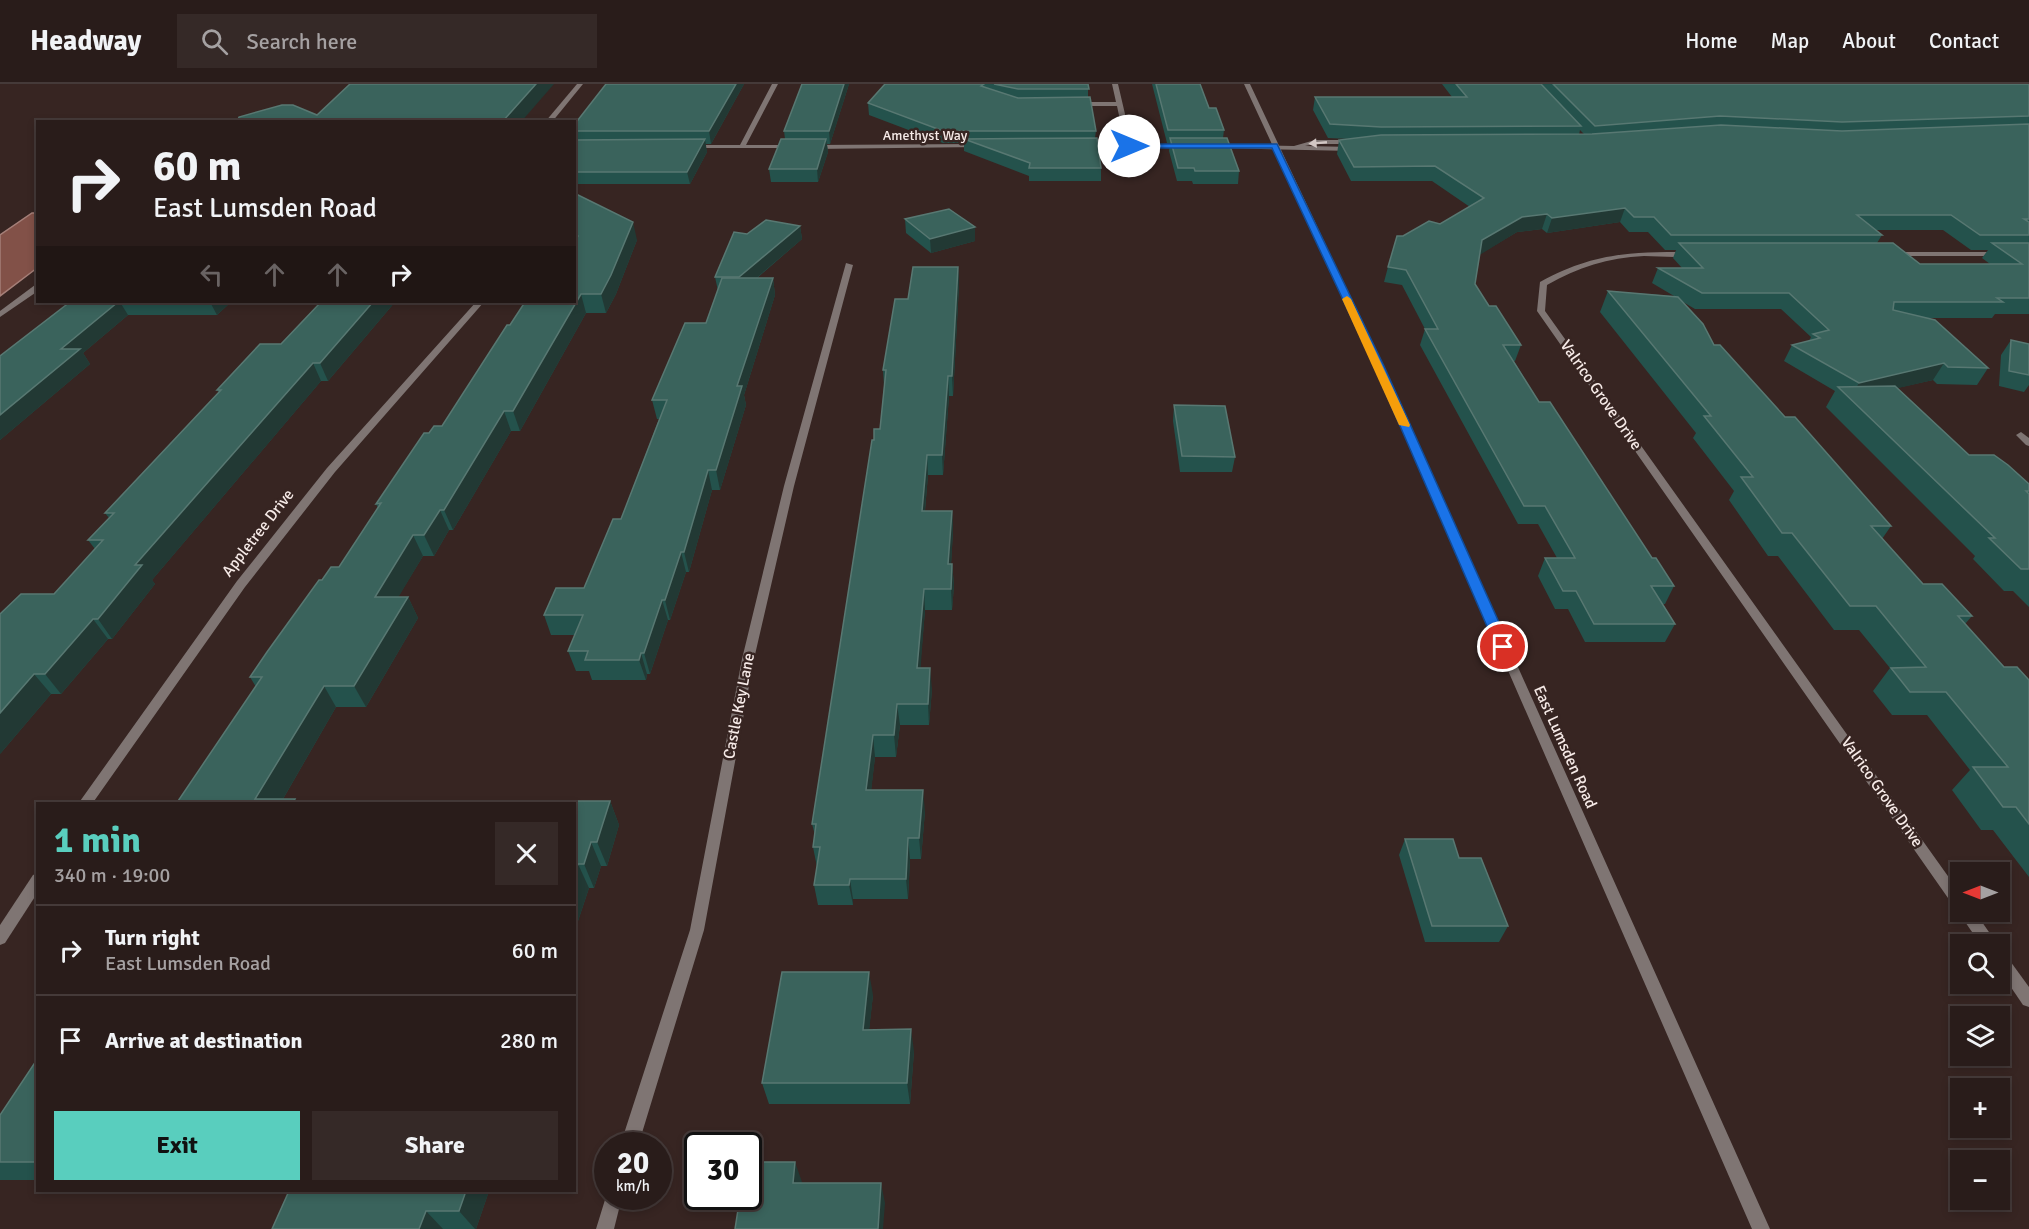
<!DOCTYPE html>
<meta charset="utf-8">
<style>
:root{--surface:#291c1a;--page:#352927;--text:#f1f3f6;--muted:#a5a1a2;--line:#453a39;--accent:#59cebe}
body{margin:0;font-family:Signika,sans-serif;background:var(--page);color:var(--text);height:100vh;display:flex;flex-direction:column;font-size:22px;white-space:nowrap}
*{box-sizing:border-box;margin:0}
p{font-size:20px;color:var(--muted)}
.icon{flex:none;width:33px;height:33px;fill:none;stroke:currentColor;stroke-width:2;stroke-linecap:round;stroke-linejoin:round}
.map{position:relative;flex:1;overflow:hidden}
.drawer{position:absolute;left:36px;top:718px;width:540px;height:390px;display:flex;flex-direction:column;background:var(--surface);border-radius:0px;box-shadow:0 3px 9px #0003,0 0 0 2px var(--line)}
.drawer>*{flex:none}
.top-card{position:absolute;left:36px;top:36px;width:540px;height:183px;border-radius:0px;box-shadow:0 3px 9px #0003,0 0 0 2px var(--line);background:#291c1a;color:var(--text);overflow:hidden}
.needle{width:39px;rotate:270deg}
.tools{position:absolute;left:1950px;top:778px;display:grid;gap:12px}
.tools a{display:grid;place-items:center;width:60px;height:60px;border-radius:0px;background:var(--surface);box-shadow:0 3px 9px #0003,0 0 0 2px var(--line);font-size:30px}
.speed{position:absolute;left:594px;top:1048px;display:flex;gap:12px;font-size:30px;font-weight:700;text-align:center}
.speed>*{display:grid;place-content:center;width:78px;height:78px;border-radius:50%;background:var(--surface);box-shadow:0 3px 9px #0003,0 0 0 2px var(--line);line-height:1}
.speed small{font-size:15px;font-weight:400}
.speed .limit{border:3px solid #111;border-radius:9px;background:#fff;color:#111}
.pin{position:absolute;display:grid;place-items:center;width:51px;height:51px;color:#fff;margin:-26px;border:3px solid #fff;border-radius:50%;box-shadow:0 2px 6px #0007}
.me{position:absolute;width:66px;margin:-33px;rotate:90deg;stroke-linejoin:round;filter:drop-shadow(0 0 4px #0008)}
.turn{display:flex;align-items:center;gap:21px;height:126px;padding:0 18px;font-size:27px}
.turn .icon{width:78px;height:78px;stroke-width:2.5}
.turn b{display:block;font-size:42px;line-height:51px}
.lanes{display:flex;align-items:center;height:57px;padding:0 18px;background:#0003;justify-content:center;gap:30px;direction:ltr}
.lanes .off{opacity:.35}
.round{display:grid;place-items:center;flex:none;width:63px;height:63px;border-radius:0px;background:var(--page)}
.summary{display:flex;align-items:center;justify-content:space-between;height:102px;padding:0 18px}
h1{font-size:36px;font-weight:700;line-height:45px;color:var(--accent)}
.action{display:flex;gap:12px;margin-top:auto;padding:12px 18px}
.action a{flex:1;height:69px;border-radius:0px;background:var(--accent);color:#111;font-size:24px;font-weight:700;line-height:69px;text-align:center}
.action a+a{background:var(--page);color:var(--text)}
ul{padding:0;list-style:none}
li{display:flex;align-items:center;gap:18px;height:90px;padding:0 18px;border-top:2px solid var(--line)}
li div{flex:1}
li b{display:block;font-size:22px}
li em{font-style:normal}
header{display:flex;align-items:center;gap:36px;box-sizing:border-box;height:84px;padding:0 30px;background:var(--surface);border-bottom:2px solid var(--line)}
header strong{font-size:28px}
nav{display:flex;gap:33px;margin-inline-start:auto;font-size:21px}
.search{width:420px;height:54px;background:var(--page);display:flex;align-items:center;gap:15px;box-sizing:border-box;padding:0 21px;border-radius:0px;color:var(--muted);font-size:22px}
.map>svg:first-child{display:block}
.water{fill:#825148;stroke:#a57f78;stroke-width:1.5}
.lines{fill:none;stroke-linecap:round;stroke-linejoin:round}
.minor{fill:#7f7573;fill-rule:evenodd}
.tertiary{fill:#7f7573;fill-rule:evenodd}
.wall{fill:#24524c;fill-rule:evenodd}
.shaded-wall{fill:#223934}
.building{fill:#3a635c;stroke:#587872;stroke-width:1.5}
.oneway{fill:#d2c7c4}
.route{fill:#1a73e8;stroke:#114b97;stroke-width:1.5}
.slow{fill:#f59e0b}
.labels{text-anchor:middle;dominant-baseline:central;stroke-width:5;stroke-linejoin:round;paint-order:stroke}
.far-street-label{font-size:14px;fill:#f6eae7;stroke:#372522}
.street-label{font-size:16px;fill:#f6eae7;stroke:#372522}
</style>
<header>
<strong>Headway</strong>
<div class="search"><svg class="icon" aria-label="search" viewBox="0 0 24 24"><circle cx="10" cy="10" r="6"/><path d="M15 15l6 6"/></svg>Search here</div>
<nav><a>Home</a><a>Map</a><a>About</a><a>Contact</a></nav>
</header>
<div class="map">
<svg width="2029" height="1145" viewBox="0 0 2029 1145">
<rect width="100%" height="100%" fill="#372522"/>
<polygon class="water" points="32,129 37,129 37,184 0,212 0,151"/>
<g class="lines">
<g class="minor">
<polygon points="577,0 583,0 552,38 545,38"/>
<polygon points="772,0 778,0 746,61 792,61 794,62 794,64 688,64 688,62 690,61 740,61"/>
<polygon points="1112,0 1118,0 1132,60 1185,60 1187,61 1187,63 1081,63 1081,61 1083,60 1125,60 1117,22 1075,22 1072,20 1075,18 1116,18"/>
<polygon points="1315,56 1353,56 1356,58 1353,60 1315,60 1305,62 1353,63 1356,65 1353,67 1215,64 1212,62 1215,60 1294,62"/>
<polygon points="978,60 980,61 980,63 813,65 810,63 813,61"/>
<path d="M1688,168L1692,170L1691,172C1676,174 1659,172 1644,172C1608,174 1578,183 1547,201L1545,227L1960,809V828H1975L1998,861H1981L1961,832L1960,826L1955,824L1537,227L1540,198C1593,169 1629,168 1688,168Z"/>
<polygon points="1889,168 2029,168 2029,172 1892,172 1888,170"/>
<polygon points="846,179 853,181 794,402 754,575 704,846 638,1062 620,1062 690,846 742,575 784,402"/>
<polygon points="35,201 38,201 38,207 0,233 0,227"/>
<polygon points="476,218 484,218 335,388 245,503 92,720 78,720 237,497 327,384"/>
<polygon points="2021,348 2029,354 2029,362 2026,361 2016,351"/>
<polygon points="38,789 38,808 5,859 0,861 0,841 33,791"/>
<polygon points="2000,868 2005,870 2029,903 2029,923 2023,921 2000,887"/>
<polygon points="608,1106 608,1113 622,1113 614,1145 596,1145"/>
</g>
<polygon class="tertiary" points="1244,0 1250,0 1383,282 1770,1145 1752,1145 1375,282"/>
</g>
<g class="wall">
<polygon points="744,0 711,60 705,60 707,68 690,100 574,100 574,41"/>
<polygon points="802,0 849,0 830,60 827,60 828,68 818,98 771,98 769,85 785,55 784,47"/>
<polygon points="885,0 1088,0 1088,13 1096,47 1095,54 1101,84 1101,97 1029,97 1029,92 964,67 964,59 943,59 869,31 868,19"/>
<polygon points="1152,0 1200,0 1209,24 1224,46 1223,54 1239,87 1238,100 1193,100 1192,97 1177,97 1169,67 1170,59 1167,59"/>
<path d="M1442,0H2029V230H1995L1992,234H1926L1988,284L1977,301L1937,300L1933,296L1897,304L1969,371L2029,400V523L2013,507H2004L1973,475L1975,472L1826,323L1835,307L1784,277L1792,261L1809,257L1811,253L1781,225H1695L1683,218L1714,261L1891,442L1882,455L1923,500L1972,532L1965,540L2004,583L2029,596V793L1993,746H1981L1952,706L1970,686L1927,631H1892L1873,607L1890,584L1859,546H1834L1778,472H1768L1729,416L1734,407L1693,354L1696,349L1600,228L1608,207L1674,212L1652,199L1658,184H1682L1673,174L1676,166H1665L1648,148H1629L1620,138L1547,149L1542,145L1517,148L1480,170L1475,200L1489,222L1521,261L1515,277H1514L1539,318L1652,474L1674,502L1665,520H1663L1675,540L1665,558H1585L1568,525H1555L1538,492L1545,474H1557L1538,440H1518L1420,261L1425,245L1402,201L1384,198L1388,183L1403,152L1440,140L1470,123L1432,97H1351L1337,70L1339,56L1349,55L1328,54L1313,26L1315,13H1452ZM1580,46L1585,51H1579ZM1876,146H1943L1971,166H1988L1982,174L1990,180H1920L1877,159L1882,151Z"/>
<polygon points="574,109 637,156 616,210 606,229 586,229 520,347 511,347 453,446 449,446 434,472 423,472 398,513 408,513 418,534 366,623 336,623 283,715 295,715 298,720 176,720 256,603 250,593 322,496 339,483 378,424 376,420 429,349 442,342 510,241 574,218"/>
<polygon points="905,135 975,157 931,169 906,149"/>
<polygon points="800,142 802,155 757,194 773,194 775,211 744,311 746,321 720,406 712,406 689,488 686,488 670,536 668,536 650,590 647,590 646,596 592,596 589,587 576,587 568,567 575,551 551,551 544,531 584,504 621,435 659,335 657,335 652,316 706,239 718,207 715,193 747,150"/>
<polygon points="958,183 959,201 953,312 949,312 943,391 928,391 925,427 952,427 953,447 951,480 952,480 954,501 952,526 925,526 920,584 932,605 929,641 900,641 896,673 875,673 871,706 925,727 921,775 910,775 908,815 853,815 853,821 818,821 814,801 817,783 813,763 815,751 812,740 874,356 880,345 884,302 883,286 908,215"/>
<polygon points="70,218 231,218 217,231 128,231 83,269 90,280 0,356 0,272"/>
<polygon points="321,218 395,218 328,297 321,297 152,496 155,500 112,555 108,555 61,610 51,610 0,670 54,510 95,465 88,456 109,434 105,429 219,309 217,306 281,260"/>
<polygon points="2011,256 2029,260 2029,301 2024,308 1999,302 2001,271"/>
<polygon points="1174,321 1235,373 1232,388 1180,388 1173,337"/>
<polygon points="572,717 610,717 619,741 607,782 601,782 594,804 589,804 574,849"/>
<polygon points="1405,755 1459,774 1508,842 1499,858 1425,858 1399,771"/>
<polygon points="873,911 869,945 914,967 910,1020 769,1020 762,999"/>
<polygon points="38,974 38,1096 0,1096 0,1031"/>
<polygon points="489,1107 476,1145 272,1145"/>
</g>
<g class="shaded-wall">
<polygon points="536,0 554,0 521,38 502,38"/>
<polygon points="736,0 744,0 711,60 709,47"/>
<polygon points="844,0 849,0 830,60 829,47"/>
<polygon points="705,55 707,68 690,100 687,88"/>
<polygon points="826,55 828,68 818,98 817,85"/>
<polygon points="1625,124 1620,138 1547,149 1552,134"/>
<polygon points="1547,130 1542,145 1517,148 1478,172 1482,156 1522,133"/>
<polygon points="633,138 637,156 616,210 606,229 601,210"/>
<polygon points="800,142 802,155 741,207 739,193"/>
<polygon points="975,143 975,157 931,169 930,155"/>
<polygon points="958,183 959,201 953,312 952,292"/>
<polygon points="773,194 775,211 744,311 746,321 720,406 716,386 737,302"/>
<polygon points="581,210 586,229 520,347 513,327"/>
<polygon points="118,218 120,218 128,231 83,269 90,280 0,356 0,331 61,265"/>
<polygon points="210,218 231,218 217,231"/>
<polygon points="373,218 395,218 328,297 320,279"/>
<polygon points="313,279 321,297 152,496 155,500 112,555 98,535 135,481"/>
<polygon points="1944,279 1933,296 1851,315 1850,314 1859,299"/>
<polygon points="948,292 949,312 943,391 942,371"/>
<polygon points="504,327 511,347 453,446 444,426"/>
<polygon points="927,371 928,391 923,447 922,427"/>
<polygon points="708,386 712,406 689,488 684,468"/>
<polygon points="440,426 449,446 434,472 424,451"/>
<polygon points="952,427 953,447 950,501 948,480"/>
<polygon points="413,451 423,472 386,534 375,513"/>
<polygon points="681,468 686,488 670,536 665,516"/>
<polygon points="952,480 954,501 952,526 951,505"/>
<polygon points="924,505 925,526 919,605 917,584"/>
<polygon points="408,513 418,534 366,623 354,602"/>
<polygon points="662,516 668,536 650,590 644,569"/>
<polygon points="93,535 108,555 61,610 45,590"/>
<polygon points="641,569 647,590 646,596 639,576"/>
<polygon points="930,584 932,605 929,641 928,620"/>
<polygon points="34,590 51,610 0,670 0,629"/>
<polygon points="324,602 336,623 280,720 255,715"/>
<polygon points="897,620 900,641 896,673 894,651"/>
<polygon points="873,651 875,673 869,727 866,706"/>
<polygon points="923,706 925,727 921,775 919,754"/>
<polygon points="295,715 298,720 292,720"/>
<polygon points="610,717 619,741 607,782 597,758"/>
<polygon points="908,754 910,775 908,815 906,795"/>
<polygon points="591,758 601,782 594,804 584,780"/>
<polygon points="578,780 589,804 574,849 574,791"/>
<polygon points="850,795 853,815 853,821 849,801"/>
<polygon points="869,888 873,911 867,967 863,946"/>
<polygon points="911,945 914,967 910,1020 907,999"/>
<polygon points="795,1078 802,1098 799,1119 793,1099"/>
<polygon points="881,1099 885,1119 883,1145 878,1145"/>
<polygon points="466,1107 489,1107 476,1145 475,1145 459,1127"/>
<polygon points="426,1127 443,1145 419,1145"/>
</g>
<g class="building">
<polygon points="350,0 536,0 502,38 237,38 239,33 282,21 293,21 317,31"/>
<polygon points="606,0 736,0 709,47 574,47 574,41"/>
<polygon points="802,0 844,0 829,47 784,47"/>
<polygon points="885,0 984,0 981,2 1018,14 1090,13 1096,47 943,47 868,19"/>
<polygon points="994,0 1088,0 1089,5 1018,5"/>
<polygon points="1156,0 1200,0 1209,24 1216,24 1224,46 1168,46"/>
<polygon points="1456,0 1541,0 1581,42 1381,43 1330,40 1315,13 1467,13"/>
<polygon points="1553,0 2029,0 2029,32 1842,38 1720,32 1595,42"/>
<polygon points="2029,40 2029,135 2024,135 2029,138 2029,151 1980,151 1951,131 1857,131 1882,151 1671,151 1654,133 1634,133 1625,124 1552,134 1547,130 1522,133 1482,156 1475,200 1489,222 1496,222 1521,261 1503,261 1539,318 1550,318 1652,474 1656,474 1674,502 1651,502 1675,540 1594,540 1576,507 1563,507 1545,474 1575,474 1545,422 1524,422 1425,245 1438,245 1406,186 1388,183 1397,152 1403,152 1429,137 1440,140 1484,114 1435,82 1354,83 1339,56 1381,51 1592,50 1721,41 1842,47"/>
<polygon points="1097,54 1101,84 1029,84 1030,79 964,55"/>
<polygon points="1170,54 1227,54 1239,87 1195,87 1194,84 1178,84"/>
<polygon points="705,55 687,88 574,88 574,56"/>
<polygon points="781,55 826,55 817,85 769,85"/>
<polygon points="574,109 633,138 611,191 601,210 581,210 513,327 504,327 444,426 440,426 424,451 413,451 375,513 408,513 354,602 324,602 255,715 295,715 292,720 176,720 262,593 250,593 267,568 319,496 322,496 331,483 339,483 381,419 376,420 424,349 429,349 434,342 442,342 507,241 510,241 525,218 574,218 574,159 578,152 574,150"/>
<polygon points="949,125 975,143 930,155 905,135"/>
<polygon points="766,136 800,142 739,193 715,193 734,148 747,150"/>
<polygon points="1679,159 1893,159 1920,180 2022,180 1992,159 2029,159 2029,214 1997,214 2003,218 1894,218 1893,226 1935,236 1988,284 1948,283 1944,279 1859,299 1792,261 1820,254 1813,250 1829,246 1789,209 1702,209 1658,184 1703,184"/>
<polygon points="913,183 958,183 952,292 948,292 942,371 927,371 922,427 952,427 948,480 952,480 951,505 924,505 917,584 930,584 928,620 897,620 894,651 873,651 866,706 923,706 919,754 908,754 906,795 850,795 849,801 814,801 820,763 813,763 816,740 812,740 872,356 874,356 874,345 880,345 886,286 883,286 895,215 908,215"/>
<polygon points="722,194 773,194 737,302 742,302 716,386 708,386 684,468 681,468 665,516 662,516 644,569 641,569 639,576 585,576 588,567 568,567 583,531 544,531 556,504 584,504 613,435 621,435 667,316 652,316 685,239 706,239"/>
<polygon points="1608,207 1678,213 1703,240 1714,261 1720,261 1785,333 1795,333 1891,442 1871,442 1923,500 1942,500 1972,532 1958,532 2004,583 2017,583 2029,596 2029,740 2016,723 2003,723 1973,683 2008,683 1946,608 1910,608 1891,584 1926,583 1876,522 1850,522 1792,449 1782,449 1741,393 1753,393 1704,332 1711,332"/>
<polygon points="70,218 118,218 61,265 80,265 0,331 0,272"/>
<polygon points="321,218 373,218 320,279 313,279 135,481 142,481 98,535 93,535 45,590 34,590 0,629 0,530 21,510 54,510 103,456 88,456 114,429 105,429 221,306 217,306 260,260 281,260"/>
<polygon points="2011,256 2029,260 2029,291 2009,287"/>
<polygon points="1895,302 1969,371 1994,371 2008,381 2029,400 2029,407 2026,407 2029,410 2029,485 2021,485 1989,454 1995,454 1838,303"/>
<polygon points="1174,321 1225,322 1235,373 1182,372"/>
<polygon points="572,717 610,717 597,758 591,758 584,780 578,780 574,791 574,720 570,720"/>
<polygon points="1405,755 1453,755 1459,774 1481,774 1508,842 1432,842"/>
<polygon points="782,888 869,888 863,946 911,945 907,999 762,999"/>
<polygon points="38,974 38,1078 0,1078 0,1031"/>
<polygon points="748,1078 795,1078 793,1099 881,1099 878,1145 735,1145 740,1113 748,1113"/>
<polygon points="289,1107 466,1107 459,1127 426,1127 419,1145 272,1145"/>
</g>
<defs><path id="oneway-solid" d="M-6-.8H1V-3.2L6.5 0L1 3.2V.8H-6Z" transform="scale(1.5)"/></defs>
<use class="oneway" href="#oneway-solid" transform="translate(1318 59) rotate(175)"/>
<polygon class="route" points="1127,60 1277,60 1384,282 1510,563 1508,566 1503,567 1496,563 1374,282 1272,64 1129,64"/>
<polygon class="slow" points="1347,212 1351,215 1410,341 1409,343 1399,341 1342,215"/>
<g class="labels">
<g class="far-street-label">
<text x="925" y="51">Amethyst Way</text>
</g>
<g class="street-label">
<text transform="translate(1601 311) rotate(55)">Valrico Grove Drive</text>
<text transform="translate(258 449) rotate(-52)">Appletree Drive</text>
<text transform="translate(739 622) rotate(-79)">Castle Key Lane</text>
<text transform="translate(1565 663) rotate(66)">East Lumsden Road</text>
<text transform="translate(1882 708) rotate(55)">Valrico Grove Drive</text>
</g>
</g>
</svg>
<div class="tools">
<a><svg class="needle" viewBox="-14 -14 28 28"><path d="M0-13l5 13h-10z" fill="#e53935"/><path d="M0 13l5-13h-10z" fill="#a5a1a2"/></svg></a>
<a><svg class="icon" aria-label="search" viewBox="0 0 24 24"><circle cx="10" cy="10" r="6"/><path d="M15 15l6 6"/></svg></a>
<a><svg class="icon" aria-label="layers" viewBox="0 0 24 24"><path d="M12 4l9 5-9 5-9-5zM3 14l9 5 9-5"/></svg></a>
<a>+</a>
<a>−</a>
</div>
<div class="speed"><div>20<small>km/h</small></div><div class="limit">30</div></div>
<div class="pin" style="left:1503px;top:563px;background:#d93025"><svg class="icon" aria-label="arrive" viewBox="0 0 24 24"><path d="M6 21V4h12l-3 4 3 4H6"/></svg></div>
<svg class="me" style="left:1129px;top:62px" viewBox="-20 -20 40 40"><circle r="19" fill="#fff"/><path d="M0-13L10 11 0 6-10 11z" fill="#1a73e8"/></svg>
<div class="top-card">
<div class="turn"><svg class="icon" aria-label="right" viewBox="0 0 24 24"><path d="M7 20v-9h11M14 6l5 5-5 5"/></svg><div><b>60 m</b>East Lumsden Road</div></div>
<div class="lanes"><svg class="icon off" aria-label="left" viewBox="0 0 24 24"><path d="M17 20v-9H6M10 6l-5 5 5 5"/></svg><svg class="icon off" aria-label="ahead" viewBox="0 0 24 24"><path d="M12 20V5M6 11l6-6 6 6"/></svg><svg class="icon off" aria-label="ahead" viewBox="0 0 24 24"><path d="M12 20V5M6 11l6-6 6 6"/></svg><svg class="icon" aria-label="right" viewBox="0 0 24 24"><path d="M7 20v-9h11M14 6l5 5-5 5"/></svg></div>
</div>
<section class="drawer">
<div class="summary"><div><h1>1 min</h1><p>340 m · 19:00</p></div><a class="round"><svg class="icon" aria-label="close" viewBox="0 0 24 24"><path d="M6 6l12 12M18 6L6 18"/></svg></a></div>
<ul>
<li><svg class="icon" aria-label="right" viewBox="0 0 24 24"><path d="M7 20v-9h11M14 6l5 5-5 5"/></svg><div><b>Turn right</b><p>East Lumsden Road</p></div><em>60 m</em></li>
<li><svg class="icon" aria-label="arrive" viewBox="0 0 24 24"><path d="M6 21V4h12l-3 4 3 4H6"/></svg><div><b>Arrive at destination</b></div><em>280 m</em></li>
</ul>
<div class="action"><a>Exit</a><a>Share</a></div>
</section>
</div>
